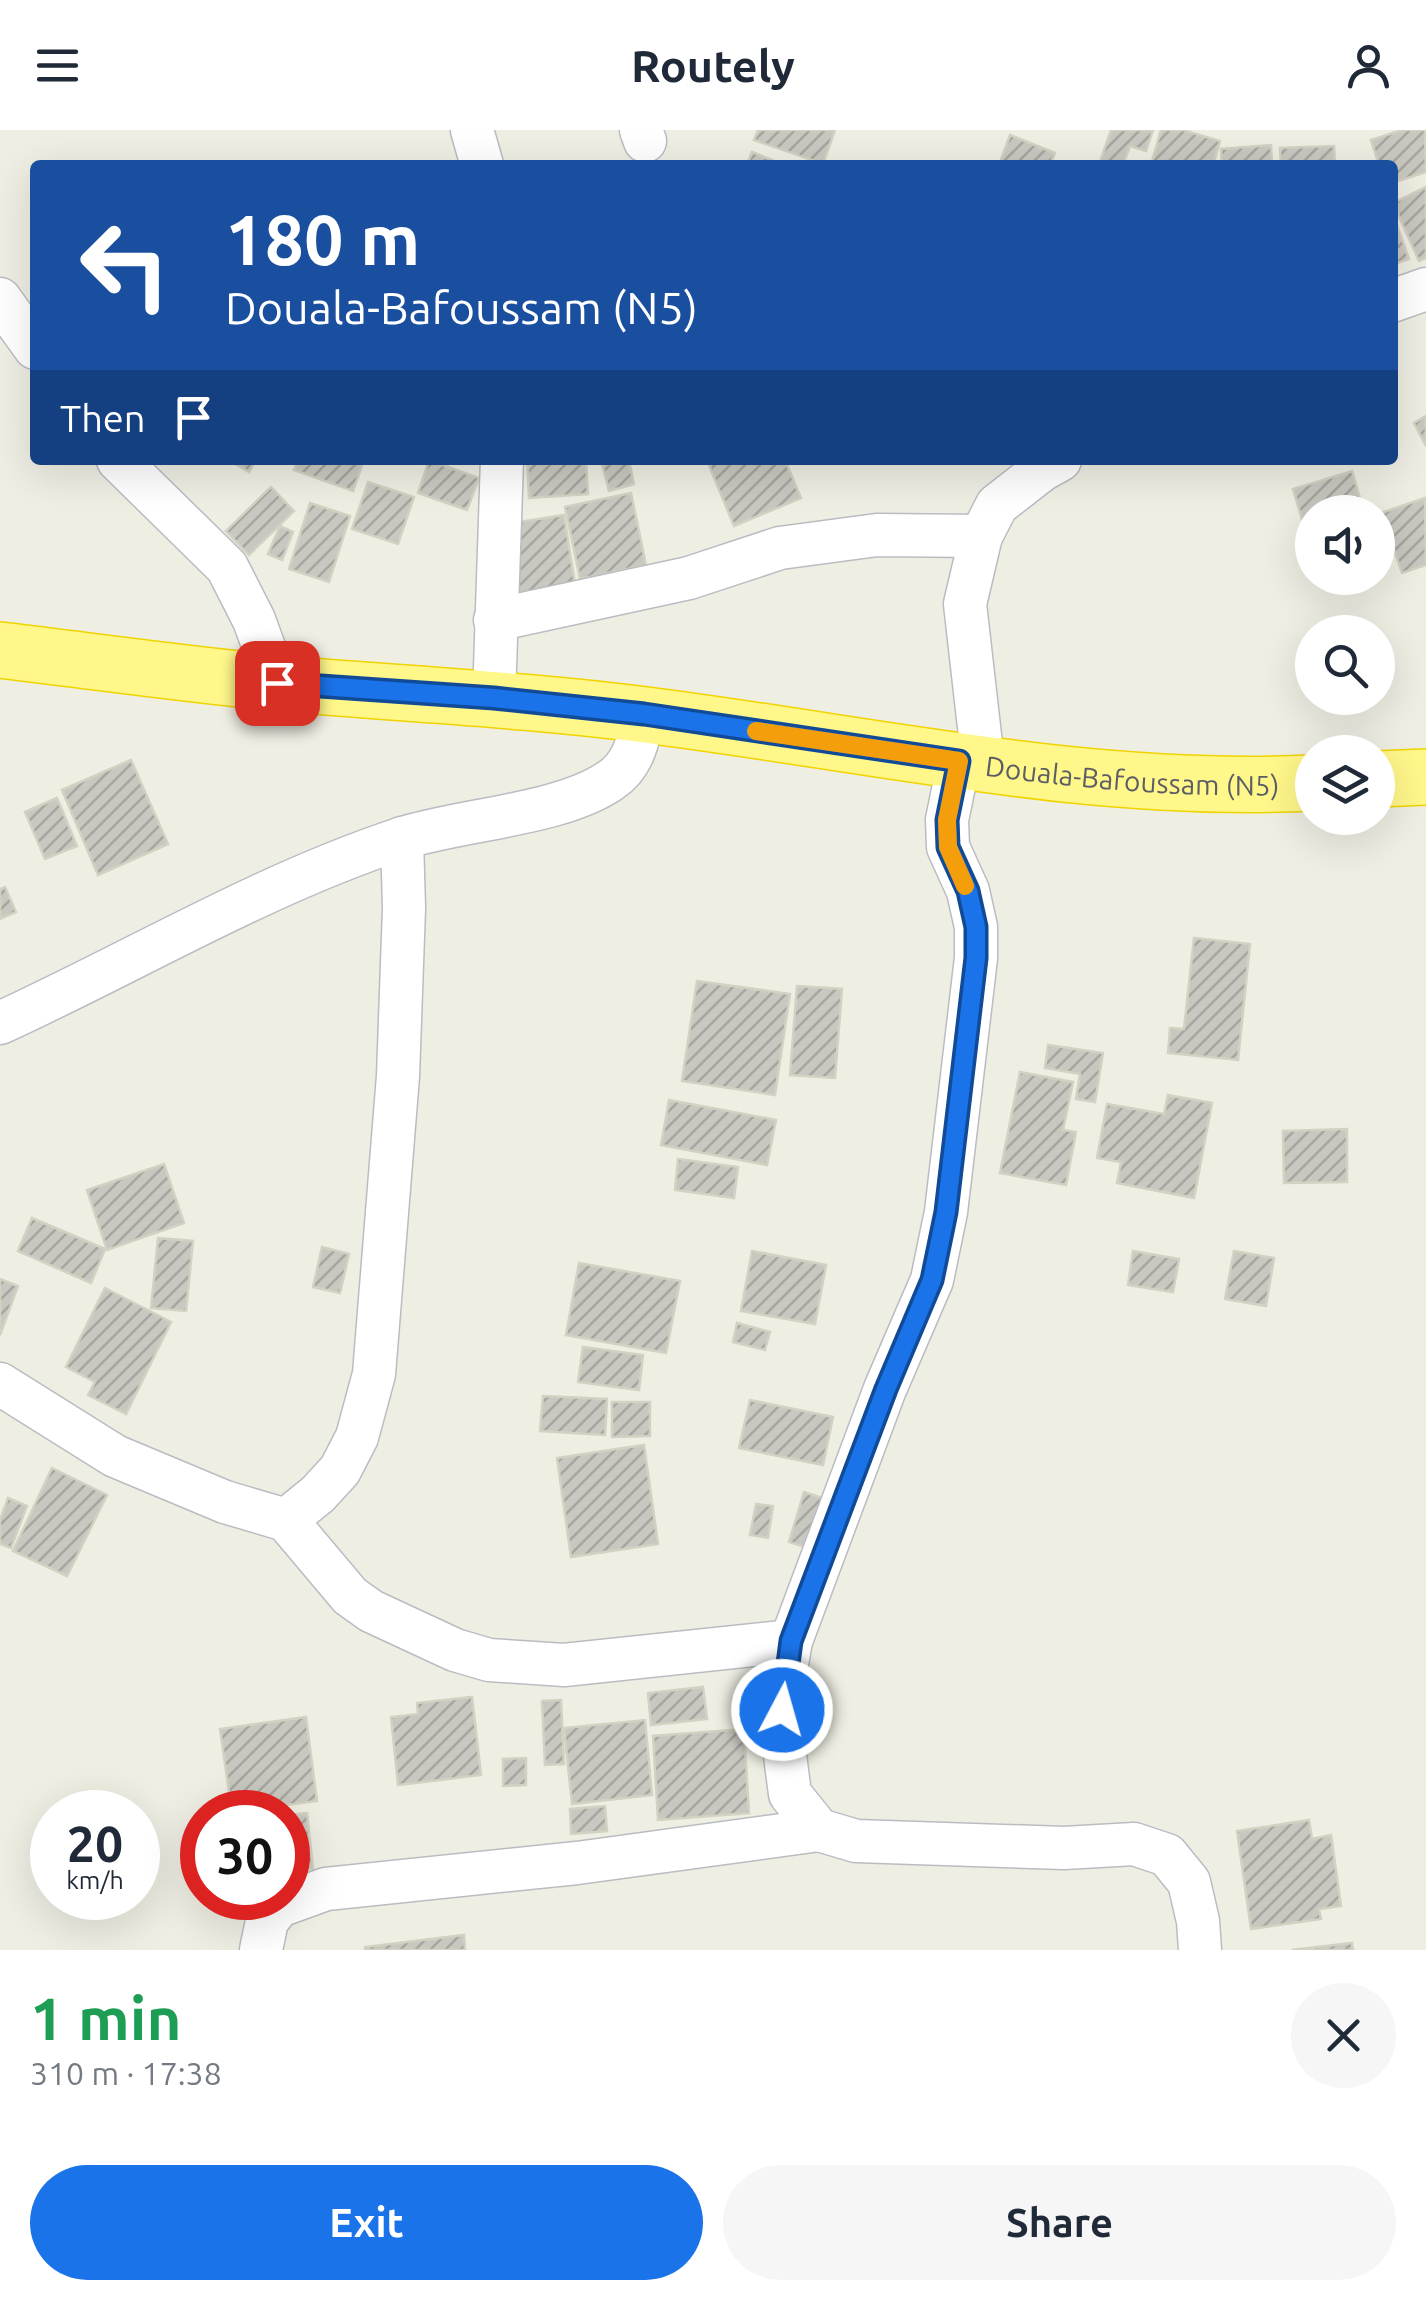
<!DOCTYPE html>
<meta charset="utf-8">
<style>
:root{--surface:#fff;--page:#f6f6f7;--text:#1f2937;--muted:#747a83;--accent:#1a73e8}
body{margin:0;font-family:Ubuntu,sans-serif;background:var(--page);color:var(--text);height:100vh;display:flex;flex-direction:column;font-size:38px;white-space:nowrap}
*{box-sizing:border-box;margin:0}
p{font-size:32px;color:var(--muted)}
.icon{flex:none;width:55px;height:55px;fill:none;stroke:currentColor;stroke-width:2;stroke-linecap:round;stroke-linejoin:round}
.map{position:relative;height:1820px;overflow:hidden}
.panel{display:flex;flex-direction:column;background:var(--surface);flex:1}
.panel>*{flex:none}
.top-card{position:absolute;left:30px;top:30px;width:1368px;height:305px;border-radius:10px;box-shadow:0 10px 40px #0002;background:#1a4fa0;color:#fff;overflow:hidden}
.tools{position:absolute;left:1295px;top:365px;display:grid;gap:20px}
.tools a{display:grid;place-items:center;width:100px;height:100px;border-radius:50%;background:var(--surface);box-shadow:0 10px 40px #0002;font-size:50px}
.speed{position:absolute;left:30px;top:1660px;display:flex;gap:20px;font-size:50px;font-weight:700;text-align:center}
.speed>*{display:grid;place-content:center;width:130px;height:130px;border-radius:50%;background:var(--surface);box-shadow:0 10px 40px #0002;line-height:1}
.speed small{font-size:25px;font-weight:400}
.speed .limit{border:15px solid #d22;background:#fff;color:#111}
.pin{position:absolute;display:grid;place-items:center;width:85px;height:85px;color:#fff;margin:-42px;border-radius:20px;box-shadow:0 5px 15px #0006}
.me{position:absolute;width:110px;margin:-55px;rotate:6deg;stroke-linejoin:round;filter:drop-shadow(0 0 8px #0008)}
.turn{display:flex;align-items:center;gap:35px;height:210px;padding:0 30px;font-size:45px}
.turn .icon{width:130px;height:130px;stroke-width:2.5}
.turn b{display:block;font-size:70px;line-height:85px}
.then{display:flex;align-items:center;height:95px;padding:0 30px;background:#0003;gap:20px;font-size:38px}
.round{display:grid;place-items:center;flex:none;width:105px;height:105px;border-radius:52px;background:var(--page)}
.overview{display:flex;align-items:center;justify-content:space-between;height:170px;padding:0 30px}
h1{font-size:60px;font-weight:600;line-height:75px;color:#1e9e55}
.action{display:flex;gap:20px;margin-top:auto;padding:20px 30px}
.action a{flex:1;height:115px;border-radius:60px;background:var(--accent);color:#fff;font-size:40px;font-weight:600;line-height:115px;text-align:center}
.action a+a{background:var(--page);color:var(--text)}
header{display:flex;justify-content:space-between;align-items:center;height:130px;padding:0 30px;background:var(--surface);font-size:45px;font-weight:600}
.map>svg:first-child{display:block}
.building{fill:url(#building-hatch);stroke:#d3d1c1;stroke-width:2.5}
.lines{fill:none;stroke-linecap:round;stroke-linejoin:round}
.street-casing{stroke:#bbbcc2;stroke-width:45}
.highway-casing{stroke:#f1d300;stroke-width:58}
.street{stroke:#fff;stroke-width:42}
.highway{stroke:#fff78a;stroke-width:55}
.route-casing{stroke:#114b97;stroke-width:25}
.route{stroke:#1a73e8;stroke-width:18}
.slow{stroke:#f59e0b;stroke-width:18}
.labels{text-anchor:middle;dominant-baseline:central;stroke-width:9;stroke-linejoin:round;paint-order:stroke}
.street-label{font-size:28px;fill:#5b5e64;stroke:#fff}
</style>
<header><svg class="icon" aria-label="menu" viewBox="0 0 24 24"><path d="M4 6h16M4 12h16M4 18h16"/></svg>Routely<svg class="icon" aria-label="person" viewBox="0 0 24 24"><circle cx="12" cy="8" r="4"/><path d="M4 21q1-7 8-7t8 7"/></svg></header>
<div class="map">
<svg width="1426" height="1820" viewBox="0 0 1426 1820">
<defs>
<pattern id="building-hatch" width="6" height="6" patternUnits="userSpaceOnUse" patternTransform="scale(2.5)"><rect width="6" height="6" fill="#c9c8c0"/><path d="M-1 1l2-2M0 6l6-6M5 7l2-2" fill="none" stroke="#a6a6a0"/></pattern>
</defs>
<rect width="100%" height="100%" fill="#eeeee3"/>
<g class="building">
<polygon points="758,0 835,0 823,34 754,10"/>
<polygon points="1111,0 1153,0 1146,21 1130,16 1123,35 1108,35 1100,32"/>
<polygon points="1161,0 1183,0 1220,11 1213,35 1151,35"/>
<polygon points="1402,0 1425,0 1426,42 1392,53 1392,35 1379,35 1371,10"/>
<polygon points="1010,5 1055,23 1050,35 999,35"/>
<polygon points="1271,15 1272,35 1222,35 1221,19"/>
<polygon points="1334,16 1335,35 1281,35 1280,18"/>
<polygon points="752,22 784,35 747,35"/>
<polygon points="1426,57 1426,128 1419,131 1393,73"/>
<polygon points="1392,81 1409,129 1392,135"/>
<polygon points="1426,286 1426,316 1414,293"/>
<polygon points="229,330 256,330 249,342"/>
<polygon points="298,330 364,330 353,361 294,340"/>
<polygon points="429,330 479,348 467,380 418,363"/>
<polygon points="527,330 586,330 588,364 529,368"/>
<polygon points="601,330 629,330 634,354 609,361"/>
<polygon points="715,330 785,330 801,368 734,396 708,333"/>
<polygon points="1352,341 1364,382 1312,382 1312,423 1293,359"/>
<polygon points="368,352 414,367 398,414 352,399"/>
<polygon points="271,357 294,381 249,425 226,401"/>
<polygon points="631,363 646,435 580,449 565,377"/>
<polygon points="1425,368 1426,435 1402,443 1381,383"/>
<polygon points="310,373 350,386 329,452 289,439"/>
<polygon points="564,385 575,454 517,463 506,394"/>
<polygon points="280,396 293,402 282,430 268,424"/>
<polygon points="131,630 168,714 98,745 62,660"/>
<polygon points="57,668 77,716 45,729 25,682"/>
<polygon points="5,757 16,782 0,789 0,759"/>
<polygon points="1194,808 1250,814 1238,930 1168,923 1170,898 1184,899"/>
<polygon points="697,851 790,864 775,965 682,951"/>
<polygon points="797,856 842,859 835,948 790,945"/>
<polygon points="1048,915 1103,923 1095,972 1076,969 1080,944 1045,938"/>
<polygon points="1020,942 1073,952 1063,1000 1076,1002 1066,1055 1000,1043"/>
<polygon points="1168,965 1212,973 1194,1068 1117,1053 1121,1032 1097,1028 1107,974 1164,984"/>
<polygon points="669,970 776,990 767,1035 661,1015"/>
<polygon points="1347,999 1347,1052 1284,1053 1283,1001"/>
<polygon points="678,1029 738,1037 734,1068 675,1060"/>
<polygon points="164,1034 184,1093 107,1120 87,1060"/>
<polygon points="32,1088 105,1119 91,1153 18,1121"/>
<polygon points="158,1108 193,1111 186,1181 151,1178"/>
<polygon points="322,1117 349,1124 340,1163 313,1157"/>
<polygon points="752,1121 826,1135 815,1194 741,1181"/>
<polygon points="1133,1121 1179,1129 1173,1162 1128,1155"/>
<polygon points="1234,1121 1274,1128 1266,1176 1225,1169"/>
<polygon points="579,1133 680,1151 666,1223 566,1205"/>
<polygon points="0,1149 18,1156 0,1205"/>
<polygon points="105,1158 171,1192 126,1284 88,1265 95,1252 66,1237"/>
<polygon points="737,1193 770,1202 765,1220 733,1212"/>
<polygon points="583,1217 643,1225 639,1260 578,1252"/>
<polygon points="543,1266 607,1269 605,1305 540,1301"/>
<polygon points="750,1270 833,1287 823,1335 739,1318"/>
<polygon points="612,1272 650,1272 650,1306 612,1307"/>
<polygon points="644,1315 658,1414 571,1427 557,1328"/>
<polygon points="52,1338 107,1365 67,1446 13,1421"/>
<polygon points="804,1362 826,1369 811,1419 789,1412"/>
<polygon points="8,1368 27,1376 11,1418 0,1414 0,1390"/>
<polygon points="756,1374 773,1376 768,1408 750,1405"/>
<polygon points="703,1557 707,1589 651,1595 648,1563"/>
<polygon points="472,1567 481,1645 398,1655 391,1587 418,1584 417,1573"/>
<polygon points="561,1570 564,1634 545,1635 542,1571"/>
<polygon points="306,1587 317,1671 232,1682 220,1599"/>
<polygon points="645,1590 652,1665 572,1674 564,1598"/>
<polygon points="744,1599 749,1683 658,1690 653,1606"/>
<polygon points="526,1628 526,1655 503,1656 503,1629"/>
<polygon points="605,1676 607,1701 571,1704 570,1679"/>
<polygon points="307,1683 313,1739 288,1742 288,1685"/>
<polygon points="1309,1690 1312,1709 1331,1705 1341,1776 1319,1779 1321,1789 1251,1799 1237,1701"/>
<polygon points="464,1805 465,1820 365,1820 365,1817"/>
<polygon points="1352,1813 1353,1820 1292,1820"/>
</g>
<g class="lines">
<g class="street-casing">
<g id="street">
<polyline points="472,0 482,35"/>
<polyline points="641,0 645,11"/>
<polyline points="0,169 35,218"/>
<polyline points="1392,171 1426,159"/>
<polyline points="118,330 227,437 254,490 277,553"/>
<polyline points="495,490 689,448 780,418 877,405 981,406"/>
<polyline points="494,568 502,330"/>
<polyline points="959,631 947,690 948,717 968,761 976,797 976,828 946,1082 932,1150 885,1259 791,1511 783,1557 782,1602 790,1664 819,1700 856,1711 1064,1718 1134,1714 1167,1725 1189,1752 1198,1791 1200,1820"/>
<polyline points="983,632 965,474 981,406 997,375 1042,340 1060,330"/>
<path d="M0,893C133,832 261,755 400,709C461,689 561,685 611,650C634,635 638,609 645,584"/>
<polyline points="0,1254 115,1326 225,1372 286,1390 350,1466 371,1481 455,1520 489,1530 564,1535 791,1511"/>
<polyline points="286,1390 318,1364 340,1340 357,1307 374,1244 398,946 404,778 402,708"/>
<polyline points="261,1820 267,1791 279,1776 326,1759 577,1733 819,1700"/>
</g>
</g>
<g class="highway-casing">
<g id="highway">
<path id="s1" d="M0,520C92,531 185,544 277,553C400,564 523,569 646,585C867,613 1088,664 1312,653"/>
<polyline points="1378,649 1426,647"/>
</g>
</g>
<use href="#street" class="street"/>
<use href="#highway" class="highway"/>
</g>
<g class="lines">
<g class="route-casing">
<polyline id="route" points="277,553 494,568 644,584 959,631 947,690 948,717 968,761 976,797 976,828 946,1082 932,1150 886,1259 791,1511 782,1580"/>
</g>
<use href="#route" class="route"/>
<polyline class="slow" points="756,601 959,631 947,690 948,717 965,756"/>
</g>
<g class="labels">
<g class="street-label">
<text stroke="none"><textPath href="#s1" startOffset="1140">Douala-Bafoussam (N5)</textPath></text>
</g>
</g>
</svg>
<div class="tools">
<a><svg class="icon" aria-label="sound" viewBox="0 0 24 24"><path d="M4 9h4l5-4v14l-5-4H4zM17 9q2 3 0 6"/></svg></a>
<a><svg class="icon" aria-label="search" viewBox="0 0 24 24"><circle cx="10" cy="10" r="6"/><path d="M15 15l6 6"/></svg></a>
<a><svg class="icon" aria-label="layers" viewBox="0 0 24 24"><path d="M12 4l9 5-9 5-9-5zM3 14l9 5 9-5"/></svg></a>
</div>
<div class="speed"><div>20<small>km/h</small></div><div class="limit">30</div></div>
<div class="pin" style="left:277px;top:553px;background:#d93025"><svg class="icon" aria-label="arrive" viewBox="0 0 24 24"><path d="M6 21V4h12l-3 4 3 4H6"/></svg></div>
<svg class="me" style="left:782px;top:1580px" viewBox="-20 -20 40 40"><circle r="17" fill="#1a73e8" stroke="#fff" stroke-width="3"/><path d="M0-11L8 9 0 5-8 9z" fill="#fff"/></svg>
<div class="top-card">
<div class="turn"><svg class="icon" aria-label="left" viewBox="0 0 24 24"><path d="M17 20v-9H6M10 6l-5 5 5 5"/></svg><div><b>180 m</b>Douala-Bafoussam (N5)</div></div>
<div class="then">Then<svg class="icon" aria-label="arrive" viewBox="0 0 24 24"><path d="M6 21V4h12l-3 4 3 4H6"/></svg></div>
</div>
</div>
<section class="panel">
<div class="overview"><div><h1>1 min</h1><p>310 m · 17:38</p></div><a class="round"><svg class="icon" aria-label="close" viewBox="0 0 24 24"><path d="M6 6l12 12M18 6L6 18"/></svg></a></div>
<div class="action"><a>Exit</a><a>Share</a></div>
</section>
